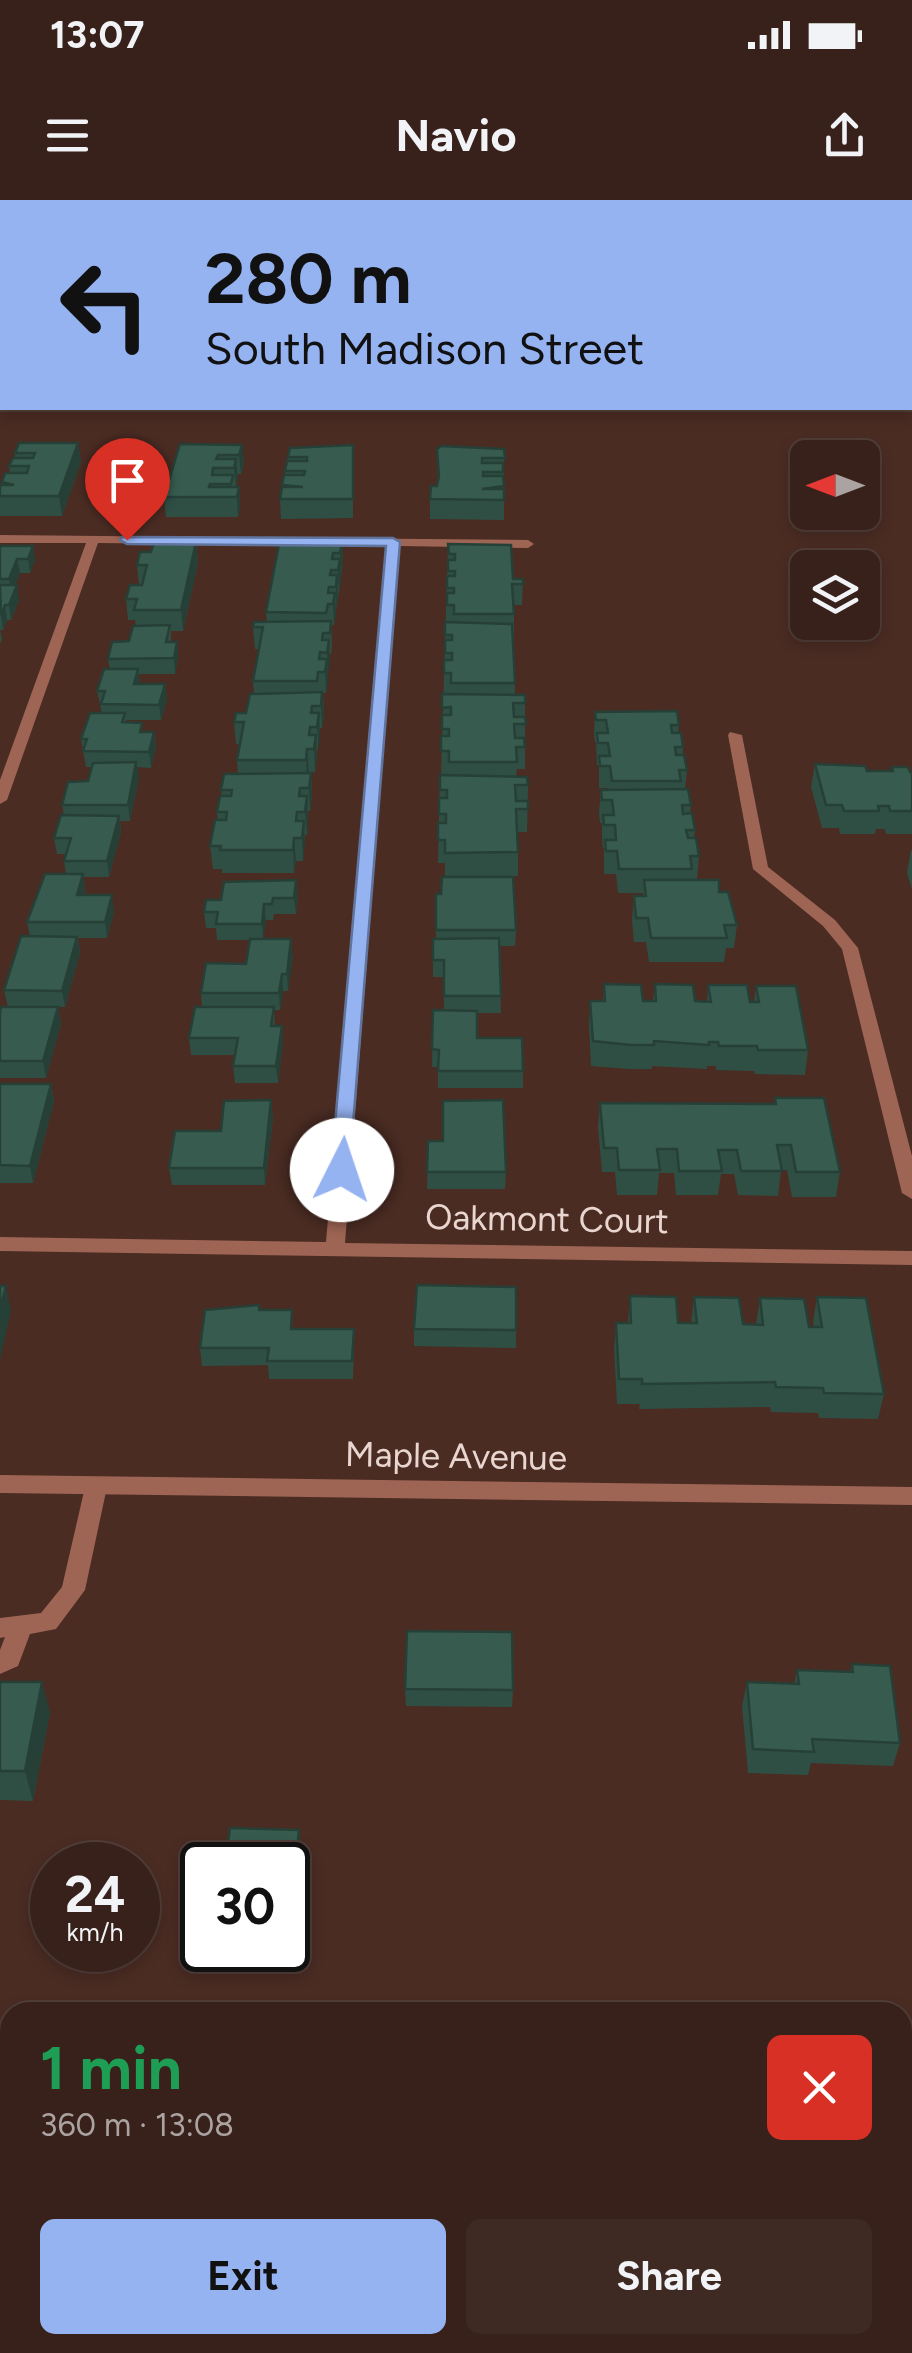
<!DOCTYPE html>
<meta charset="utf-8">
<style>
:root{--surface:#38211a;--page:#3f2923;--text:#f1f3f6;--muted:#aba3a2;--line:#523e39;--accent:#95b2f1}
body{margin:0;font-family:Figtree,sans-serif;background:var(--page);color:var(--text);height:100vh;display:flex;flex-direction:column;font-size:38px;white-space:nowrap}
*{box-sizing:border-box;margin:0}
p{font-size:32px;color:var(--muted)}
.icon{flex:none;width:55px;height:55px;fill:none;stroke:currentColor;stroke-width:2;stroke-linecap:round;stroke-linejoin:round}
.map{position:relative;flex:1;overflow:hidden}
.details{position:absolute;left:0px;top:1802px;width:912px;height:352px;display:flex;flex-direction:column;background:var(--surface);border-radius:30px 30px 0 0;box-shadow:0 5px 15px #0003,0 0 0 2px var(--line)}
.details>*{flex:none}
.top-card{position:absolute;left:0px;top:0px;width:912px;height:210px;box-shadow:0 5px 15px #0003,0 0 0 2px var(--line);background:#95b2f1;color:#111;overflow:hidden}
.needle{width:65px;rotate:270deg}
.buttons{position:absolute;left:790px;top:240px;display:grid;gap:20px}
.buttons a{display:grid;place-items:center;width:90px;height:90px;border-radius:15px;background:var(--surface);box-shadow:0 5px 15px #0003,0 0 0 2px var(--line);font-size:50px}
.speed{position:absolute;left:30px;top:1642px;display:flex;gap:20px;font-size:50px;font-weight:700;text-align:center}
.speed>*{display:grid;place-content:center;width:130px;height:130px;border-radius:50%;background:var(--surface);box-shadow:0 5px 15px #0003,0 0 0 2px var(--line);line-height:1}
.speed small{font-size:25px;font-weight:400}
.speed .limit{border:5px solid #111;border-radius:15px;background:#fff;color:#111}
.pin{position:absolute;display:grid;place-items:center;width:85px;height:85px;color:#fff;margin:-102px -42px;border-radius:50% 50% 50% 0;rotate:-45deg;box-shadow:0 0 10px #0007}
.pin .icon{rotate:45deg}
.me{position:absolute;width:110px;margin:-55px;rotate:4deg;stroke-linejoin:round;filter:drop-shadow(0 0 8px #0008)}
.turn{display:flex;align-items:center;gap:35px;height:210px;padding:0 40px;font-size:45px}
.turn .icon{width:130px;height:130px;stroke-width:2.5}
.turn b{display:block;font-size:70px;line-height:85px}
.round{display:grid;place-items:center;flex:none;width:105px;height:105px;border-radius:15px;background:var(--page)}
.head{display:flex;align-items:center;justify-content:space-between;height:170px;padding:0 40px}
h1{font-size:60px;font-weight:700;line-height:75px;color:#1e9e55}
.action{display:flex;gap:20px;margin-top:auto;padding:20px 40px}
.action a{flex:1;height:115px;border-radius:15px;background:var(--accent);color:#111;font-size:40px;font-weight:700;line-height:115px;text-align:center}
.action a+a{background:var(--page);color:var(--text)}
.status{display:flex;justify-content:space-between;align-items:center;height:70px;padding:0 50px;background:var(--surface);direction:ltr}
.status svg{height:28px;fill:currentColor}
header{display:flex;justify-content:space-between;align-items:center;height:130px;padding:0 40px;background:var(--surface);font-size:45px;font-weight:700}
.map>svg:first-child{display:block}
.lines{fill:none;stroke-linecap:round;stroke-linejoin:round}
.lane{fill:#9e6554;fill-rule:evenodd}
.street{fill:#9e6554;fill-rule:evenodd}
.wall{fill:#2f4f44}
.shaded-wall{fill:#264037}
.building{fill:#375c4f;stroke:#264037;stroke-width:2.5}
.route{fill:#95b2f1;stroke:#61749d;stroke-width:2.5}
.labels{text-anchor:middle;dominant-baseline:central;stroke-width:8;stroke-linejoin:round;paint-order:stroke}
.street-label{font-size:35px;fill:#ead6d0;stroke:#4a2c23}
</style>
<div class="status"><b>13:07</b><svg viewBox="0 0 49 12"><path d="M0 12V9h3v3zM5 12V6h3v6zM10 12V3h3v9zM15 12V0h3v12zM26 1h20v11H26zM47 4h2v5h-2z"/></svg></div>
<header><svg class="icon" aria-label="menu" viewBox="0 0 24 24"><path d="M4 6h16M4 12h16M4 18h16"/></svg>Navio<svg class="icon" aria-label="share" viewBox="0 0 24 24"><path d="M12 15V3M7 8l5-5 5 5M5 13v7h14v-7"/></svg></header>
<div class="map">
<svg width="912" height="2153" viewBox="0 0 912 2153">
<rect width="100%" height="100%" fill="#4a2c23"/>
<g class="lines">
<polygon class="lane" points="96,1278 104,1281 107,1287 85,1390 56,1429 30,1434 18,1466 0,1474 0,1450 5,1437 0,1438 0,1418 41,1413 62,1387 85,1287 88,1281"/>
<g class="street">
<polygon points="0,335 528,340 534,344 528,348 399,346 345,1043 912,1051 912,1065 0,1051 0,1037 326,1042 387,346 98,343 7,600 0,604 0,580 86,343 0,343"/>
<polygon points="730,532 742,535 768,667 835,720 858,748 912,956 912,999 902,993 842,749 823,726 753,669 728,535"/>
<polygon points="0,1275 912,1287 912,1305 0,1293"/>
</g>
</g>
<g class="wall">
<polygon points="78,243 81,262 62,316 0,316 0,285 2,285 2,282 10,273 9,266 15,258 15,253"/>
<polygon points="180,244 242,245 244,264 241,274 238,274 236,287 239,287 240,307 238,317 166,317 164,297"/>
<polygon points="353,245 353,318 281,319 280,299 288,257"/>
<polygon points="437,249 504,249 504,320 430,319 430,299 438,280"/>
<polygon points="196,342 198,363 183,431 171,431 171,442 177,442 178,457 175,474 139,474 140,484 165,484 167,500 161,520 126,520 126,522 143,532 154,532 156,547 151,568 137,567 139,578 130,621 120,621 121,632 109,677 83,677 85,690 84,695 114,712 107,738 78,738 80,753 65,807 58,807 61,824 46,878 0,878 0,812 8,807 4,790 30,736 27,722 66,674 64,661 66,654 57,654 54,638 64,616 62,605 88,581 92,567 86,567 81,539 102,513 97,491 110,469 108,459 129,441 136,426 135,420 128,420 126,399 139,385 137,365 151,352"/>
<polygon points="342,343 343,363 334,425 331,425 332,443 331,454 329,454 326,493 323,493 324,514 322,528 320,528 315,572 308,573 311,573 312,595 310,611 308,611 307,635 305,635 303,661 296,661 294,673 222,673 222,669 213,669 210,646 218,620 217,612 222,596 221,590 238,574 237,560 240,544 236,544 234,522 246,513 254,494 253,481 259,449 255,449 253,427 267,422 266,412"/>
<polygon points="448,344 513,379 523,379 522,405 514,405 514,435 513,435 515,495 525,503 525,569 517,569 516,577 528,585 527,632 518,632 518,676 445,676 445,663 438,663 440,575 449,575 449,574 441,574"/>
<polygon points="0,346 33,346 35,360 30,373 20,373 15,385 19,400 11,420 7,420 3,430 0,430 2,439 0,444"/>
<polygon points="595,512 679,525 678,533 683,547 683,555 687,570 685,589 691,605 690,613 695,630 694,638 699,656 697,679 691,680 719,692 737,725 734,748 726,748 724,762 649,762 646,742 634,742 632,720 634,696 643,696 643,693 618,693 616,674 604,674 604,648 603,648 602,638 602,623 600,623 599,613 601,590 609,590 609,588 599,588 599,565 597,565 596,542 595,542 594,534"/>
<polygon points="815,564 867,571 891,571 892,567 912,572 912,634 886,634 885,629 876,629 875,634 840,634 839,628 822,628 811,587"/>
<polygon points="911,650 912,650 912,689 907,673"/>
<polygon points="436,694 516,730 515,746 499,746 501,813 477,813 477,838 523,871 523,888 438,888 438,867 432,867 433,810 444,810 444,777 433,777 433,739 436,739"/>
<polygon points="298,696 296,714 274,714 273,720 266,720 263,739 293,756 288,791 283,791 280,810 274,810 275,826 282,826 283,843 278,883 235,883 233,866 235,855 191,855 189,838 202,807 201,793 246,764 250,740 217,740 216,728 206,728 204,712 206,700"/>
<polygon points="604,784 643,801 653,801 655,784 695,801 707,801 708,785 750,802 754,802 756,786 808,850 805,875 755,874 754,871 716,870 716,866 707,866 707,869 652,866 652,869 629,869 591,866 589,825 590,801 603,801"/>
<polygon points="0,884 51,884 54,901 33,983 0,983"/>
<polygon points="775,898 840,972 836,997 792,997 787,970 781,970 778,996 738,995 734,974 721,974 718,995 676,995 674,973 659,973 657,995 617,995 615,972 602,972 598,927 600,903 774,904"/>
<polygon points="271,900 273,918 265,985 172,985 169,968 221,931"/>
<polygon points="428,941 443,941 506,972 505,989 427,989"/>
<polygon points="630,1096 678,1123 691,1123 694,1097 743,1124 756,1125 760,1098 809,1127 814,1127 813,1122 817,1097 884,1194 878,1219 819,1218 818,1213 771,1212 770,1207 639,1209 640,1204 617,1204 614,1148 616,1123 628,1123"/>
<polygon points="260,1110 293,1129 354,1146 353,1179 269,1179 268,1165 202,1166 200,1148"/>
<polygon points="414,1129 516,1130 516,1148 414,1146"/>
<polygon points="852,1464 900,1543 893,1566 811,1563 808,1575 748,1573 742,1506 747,1482 794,1484 797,1470 850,1472"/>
<polygon points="0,1482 50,1512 33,1601 0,1600"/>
<polygon points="405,1489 513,1490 512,1507 406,1506"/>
<polygon points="299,1630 301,1646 289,1755 218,1752 217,1750 288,1750 288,1665"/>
</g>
<g class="shaded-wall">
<polygon points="78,243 81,262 62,316 59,296"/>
<polygon points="242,245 244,264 241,274 239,255"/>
<polygon points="236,259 238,278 236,287 234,268"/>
<polygon points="239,287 240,307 238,317 237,297"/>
<polygon points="196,342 198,363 183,431 181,410"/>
<polygon points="342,343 343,363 341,374 340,353"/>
<polygon points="33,346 35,360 30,373 28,359"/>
<polygon points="17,359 20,373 12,394 9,379"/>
<polygon points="340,359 341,380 339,391 338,370"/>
<polygon points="337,375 338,396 336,408 336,387"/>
<polygon points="17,385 19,400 11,420 9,405"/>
<polygon points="335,393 336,414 334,425 333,404"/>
<polygon points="5,405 7,420 3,430 1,415"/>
<polygon points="329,440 330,461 328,474 327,453"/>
<polygon points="177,442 178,457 175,474 174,458"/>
<polygon points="327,459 328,481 326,493 325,472"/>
<polygon points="138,469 140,484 134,484"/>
<polygon points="165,484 167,500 161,520 159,505"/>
<polygon points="322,492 324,514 322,528 321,506"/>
<polygon points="319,513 320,535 319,549 317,527"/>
<polygon points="154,532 156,547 151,568 149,552"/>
<polygon points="316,535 317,557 315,572 314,549"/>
<polygon points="307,549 309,572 307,582 306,560"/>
<polygon points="136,562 139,578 130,621 128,605"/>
<polygon points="311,573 312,595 310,611 309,588"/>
<polygon points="307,596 308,619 307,635 305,612"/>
<polygon points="119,616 121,632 109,677 107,661"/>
<polygon points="304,621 305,644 303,661 302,638"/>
<polygon points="294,638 296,661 294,673 293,650"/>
<polygon points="83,674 85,690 79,712 77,695"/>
<polygon points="296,680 298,696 296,714 294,698"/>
<polygon points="112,695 114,712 107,738 105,722"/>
<polygon points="264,704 266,720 263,740 262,724"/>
<polygon points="77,737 80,753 65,807 62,791"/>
<polygon points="291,739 293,756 288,791 287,774"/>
<polygon points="282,774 283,791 280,810 279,793"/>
<polygon points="58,807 61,824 46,878 43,861"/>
<polygon points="282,826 283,843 278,883 276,866"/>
<polygon points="51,884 54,901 33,983 30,966"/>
<polygon points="271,900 273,918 265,985 264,968"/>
<polygon points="6,1086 11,1111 0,1160 0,1110"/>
<polygon points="42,1482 50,1512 33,1601 25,1571"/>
<polygon points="299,1630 301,1646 289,1755 288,1734"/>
</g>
<g class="building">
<polygon points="19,243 78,243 59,296 0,296 0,285 14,285 2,282 5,273 27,273 29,266 9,266 13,258 33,258 35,253 15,253"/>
<polygon points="180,244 242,245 239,255 218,255 216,259 236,259 234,268 213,268 212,275 233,275 231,284 210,284 209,287 239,287 237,297 164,297"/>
<polygon points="353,245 353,299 280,299 282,287 303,287 282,285 284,275 304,275 305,271 285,271 287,261 307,261 307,257 288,257 290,248"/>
<polygon points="441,246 504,249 505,258 482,258 482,263 503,263 503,272 483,272 483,276 503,276 504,286 482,289 504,289 504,300 430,299 431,286 437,286 439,276 437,249"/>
<polygon points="196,342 181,410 134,410 137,399 126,399 130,385 142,385 147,365 137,365 140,352 151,352 154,343"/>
<polygon points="342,343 340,353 333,353 332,359 340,359 338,370 331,370 330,375 337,375 336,387 329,387 328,393 335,393 333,404 328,404 326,413 266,412 279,344"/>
<polygon points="448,344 511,345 513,379 523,379 523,384 512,384 514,414 454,414 454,405 447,405 447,393 454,393 454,388 447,388 447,376 455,376 455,371 448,371 448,360 455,360 455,354 449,354"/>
<polygon points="0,346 33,346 28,359 17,359 9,379 0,379"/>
<polygon points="0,385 17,385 9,405 5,405 1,415"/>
<polygon points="331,421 330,433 323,433 322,440 329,440 327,453 320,452 319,459 327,459 325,472 318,472 317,481 253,481 263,427 253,427 254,422"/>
<polygon points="445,422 512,424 515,483 451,483 451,473 444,473 444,460 452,460 452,453 445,453 445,440 452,440 452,435 445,435"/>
<polygon points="170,425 166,442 177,442 174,458 108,459 112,442 129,441 133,426"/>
<polygon points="104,469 138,469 134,484 165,484 159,505 101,504 105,491 97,491"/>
<polygon points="322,492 321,506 312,506 311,513 319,513 317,527 310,527 309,535 316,535 314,549 307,549 306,560 237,560 244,522 234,522 236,513 246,513 250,494"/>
<polygon points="442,494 525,495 525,503 513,503 514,517 525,517 526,524 514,524 515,538 524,538 525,547 516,547 517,562 449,562 449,551 441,551 441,536 449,536 449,529 442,529 442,515 451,515 451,507 442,508"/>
<polygon points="677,511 679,525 671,525 672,533 681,533 683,547 675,547 676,555 684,555 687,570 679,570 681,581 612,581 610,566 600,566 599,556 610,556 608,543 598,543 597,533 608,533 606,520 596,520 595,512"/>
<polygon points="90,513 125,513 122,522 142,523 140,532 154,532 149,552 83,551 87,539 81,539"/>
<polygon points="136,562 128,605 62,605 68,582 88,581 93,563"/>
<polygon points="815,564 865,566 867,571 893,571 892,567 908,567 910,572 912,572 912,611 890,611 889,606 878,606 879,611 844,611 842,605 826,605"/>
<polygon points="311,573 309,588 300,588 299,596 307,596 305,612 297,612 296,621 304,621 302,638 294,638 293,650 220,650 221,646 210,646 215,620 226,620 227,612 217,612 220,596 231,596 232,590 221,590 224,574"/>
<polygon points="440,575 527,577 528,585 515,585 516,601 528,601 528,609 516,609 518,652 445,653 445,640 438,640 438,623 446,623 446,614 439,614 439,598 447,598 447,590 440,590"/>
<polygon points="688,589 691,605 682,605 683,614 692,613 695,630 686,630 688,638 696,638 699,656 690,656 692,669 619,669 617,651 606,651 605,640 616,640 615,625 604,625 603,615 614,615 612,600 602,600 601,590"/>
<polygon points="61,615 119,616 107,661 64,661 71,638 54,638"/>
<polygon points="45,674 83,674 77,695 112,695 105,722 27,722"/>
<polygon points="442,677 513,677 516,730 436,730 436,694 441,694"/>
<polygon points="296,680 294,698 273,698 272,704 264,704 262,724 216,724 218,712 204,712 206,700 221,700 224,682"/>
<polygon points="644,680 719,680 719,692 728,692 737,725 724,725 727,738 651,738 648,718 636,718 634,696 646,696"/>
<polygon points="21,736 77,737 62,791 4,790"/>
<polygon points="499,738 501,796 444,796 444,760 433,760 433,739"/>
<polygon points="250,739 291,739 287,774 282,774 279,793 201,793 206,763 246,764"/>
<polygon points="604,784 641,785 643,801 656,801 655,784 693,785 695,801 711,802 708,785 747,785 750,802 759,802 756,786 796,786 808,850 758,850 757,846 719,846 718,842 709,842 709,845 654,841 654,845 631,845 593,841 590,801 605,801"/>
<polygon points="1,807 58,807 43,861 0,861 0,812"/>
<polygon points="195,807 274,807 271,826 282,826 276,866 233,866 238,838 189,838"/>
<polygon points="433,810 477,811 477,838 522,838 523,871 438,871 439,850 432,849"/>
<polygon points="0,884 51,884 30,966 0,965"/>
<polygon points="775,898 824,898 840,972 796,972 791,945 777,945 782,971 741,971 737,950 718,950 722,971 679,971 677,949 657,949 660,970 619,970 617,948 604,948 600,903 776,904"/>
<polygon points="271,900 264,968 169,968 175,931 221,931 224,901"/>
<polygon points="503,900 506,972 427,972 428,941 443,941 443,901"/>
<polygon points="417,1085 516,1087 516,1130 414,1129"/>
<polygon points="0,1086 6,1086 0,1110"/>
<polygon points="630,1096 676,1097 678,1123 697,1123 694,1097 739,1098 743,1124 763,1125 760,1098 804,1099 809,1127 822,1127 817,1097 866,1098 884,1194 824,1193 823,1188 776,1187 775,1182 642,1184 642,1179 619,1179 616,1123 631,1123"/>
<polygon points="259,1105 259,1110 292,1110 291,1129 354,1129 352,1161 267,1161 269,1148 200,1148 205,1110"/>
<polygon points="407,1431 512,1432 513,1490 405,1489"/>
<polygon points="852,1464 890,1466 900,1543 812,1539 814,1552 753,1549 747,1482 799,1484 797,1470 853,1472"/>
<polygon points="0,1482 42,1482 25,1571 0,1571"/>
<polygon points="230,1628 299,1630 288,1734 288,1665 225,1665"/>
</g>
<polygon class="route" points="122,337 393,338 400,342 349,974 334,974 331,970 386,346 127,344 120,340"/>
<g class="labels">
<g class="street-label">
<text transform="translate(547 1019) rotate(1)">Oakmont Court</text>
<text transform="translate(456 1256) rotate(1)">Maple Avenue</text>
</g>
</g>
</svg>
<div class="buttons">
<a><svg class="needle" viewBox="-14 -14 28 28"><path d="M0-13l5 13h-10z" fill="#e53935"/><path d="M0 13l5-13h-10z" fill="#aba3a2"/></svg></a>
<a><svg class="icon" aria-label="layers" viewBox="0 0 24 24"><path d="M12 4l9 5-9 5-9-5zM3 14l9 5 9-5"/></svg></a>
</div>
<div class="speed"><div>24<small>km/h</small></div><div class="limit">30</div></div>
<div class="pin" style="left:127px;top:340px;background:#d93025"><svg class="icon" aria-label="arrive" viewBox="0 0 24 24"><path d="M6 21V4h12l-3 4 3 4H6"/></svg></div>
<svg class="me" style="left:342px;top:970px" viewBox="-20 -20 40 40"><circle r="19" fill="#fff"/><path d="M0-13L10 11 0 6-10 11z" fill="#95b2f1"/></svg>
<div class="top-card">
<div class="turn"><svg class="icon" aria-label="left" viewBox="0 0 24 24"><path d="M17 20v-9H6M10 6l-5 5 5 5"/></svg><div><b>280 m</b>South Madison Street</div></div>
</div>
<section class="details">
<div class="head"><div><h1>1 min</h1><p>360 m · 13:08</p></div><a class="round" style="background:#d93025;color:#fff"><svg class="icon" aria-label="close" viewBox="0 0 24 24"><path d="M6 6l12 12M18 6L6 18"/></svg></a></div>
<div class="action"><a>Exit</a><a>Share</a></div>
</section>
</div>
